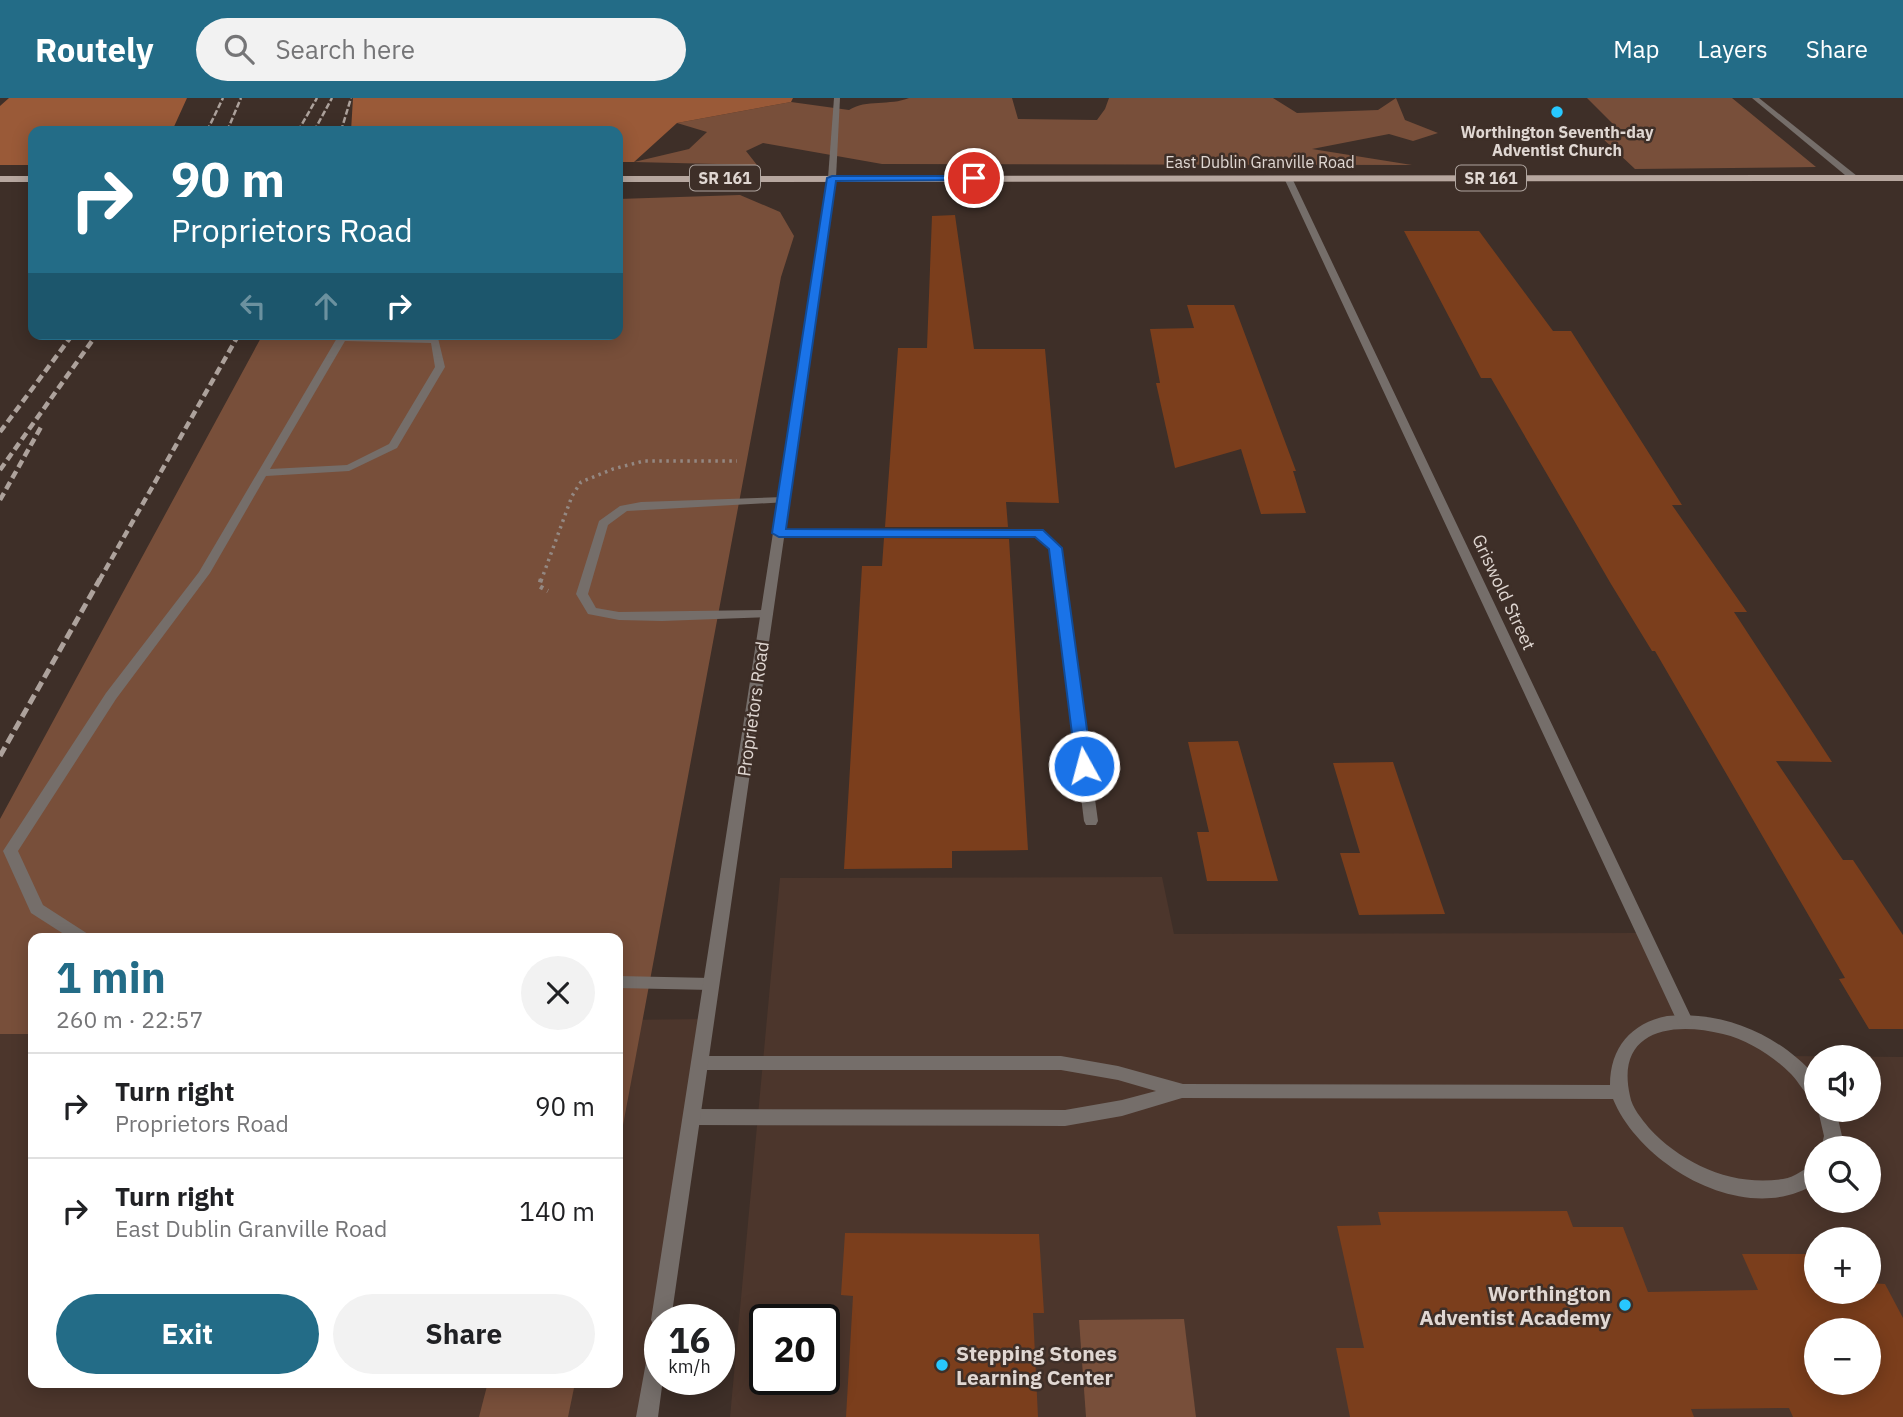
<!DOCTYPE html>
<meta charset="utf-8">
<style>
:root{--surface:#fff;--page:#f2f2f2;--text:#202124;--muted:#757577;--line:#e0e0e0;--accent:#236c87}
body{margin:0;font-family:"IBM Plex Sans",sans-serif;background:var(--page);color:var(--text);height:100vh;display:flex;flex-direction:column;font-size:26px;white-space:nowrap}
*{box-sizing:border-box;margin:0}
p{font-size:23px;color:var(--muted)}
.icon{flex:none;width:38px;height:38px;fill:none;stroke:currentColor;stroke-width:2;stroke-linecap:round;stroke-linejoin:round}
.map{position:relative;flex:1;overflow:hidden}
.panel{position:absolute;left:28px;top:835px;width:595px;height:455px;display:flex;flex-direction:column;background:var(--surface);border-radius:14px;box-shadow:0 4px 18px #0003}
.panel>*{flex:none}
.guide{position:absolute;left:28px;top:28px;width:595px;height:214px;border-radius:14px;box-shadow:0 4px 18px #0003;background:#236c87;color:#fff;overflow:hidden}
.fabs{position:absolute;left:1804px;top:947px;display:grid;gap:14px}
.fabs a{display:grid;place-items:center;width:77px;height:77px;border-radius:50%;background:var(--surface);box-shadow:0 4px 18px #0003;font-size:35px}
.speed{position:absolute;left:644px;top:1206px;display:flex;gap:14px;font-size:35px;font-weight:700;text-align:center}
.speed>*{display:grid;place-content:center;width:91px;height:91px;border-radius:50%;background:var(--surface);box-shadow:0 4px 18px #0003;line-height:1}
.speed small{font-size:18px;font-weight:400}
.speed .limit{border:4px solid #111;border-radius:10px;background:#fff;color:#111}
.pin{position:absolute;display:grid;place-items:center;width:60px;height:60px;color:#fff;margin:-30px;border:4px solid #fff;border-radius:50%;box-shadow:0 2px 7px #0007}
.me{position:absolute;width:77px;margin:-38px;rotate:353deg;stroke-linejoin:round;filter:drop-shadow(0 0 5px #0008)}
.turn{display:flex;align-items:center;gap:24px;height:147px;padding:0 28px;font-size:32px}
.turn .icon{width:91px;height:91px;stroke-width:2.5}
.turn b{display:block;font-size:49px;line-height:60px}
.lanes{display:flex;align-items:center;height:66px;padding:0 28px;background:#0003;justify-content:center;gap:35px;direction:ltr}
.lanes .off{opacity:.35}
.round{display:grid;place-items:center;flex:none;width:74px;height:74px;border-radius:37px;background:var(--page)}
.headline{display:flex;align-items:center;justify-content:space-between;height:119px;padding:0 28px}
h1{font-size:42px;font-weight:700;line-height:52px;color:var(--accent)}
.primary-button{display:flex;gap:14px;margin-top:auto;padding:14px 28px}
.primary-button a{flex:1;height:80px;border-radius:42px;background:var(--accent);color:#fff;font-size:28px;font-weight:700;line-height:80px;text-align:center}
.primary-button a+a{background:var(--page);color:var(--text)}
ul{padding:0;list-style:none}
li{display:flex;align-items:center;gap:21px;height:105px;padding:0 28px;border-top:2px solid var(--line)}
li div{flex:1}
li b{display:block;font-size:26px}
li em{font-style:normal}
header{display:flex;align-items:center;gap:42px;box-sizing:border-box;height:98px;padding:0 35px;background:var(--accent);color:#fff}
header strong{font-size:33px}
nav{display:flex;gap:38px;margin-inline-start:auto;font-size:24px}
.search{width:490px;height:63px;background:var(--page);display:flex;align-items:center;gap:18px;box-sizing:border-box;padding:0 24px;border-radius:38px;color:var(--muted);font-size:26px}
.map>svg:first-child{display:block}
.built{fill:#4c362c;fill-rule:evenodd}
.green{fill:#784f3a}
.forest{fill:#9a5a38}
.building{fill:#7b3e1c;fill-rule:evenodd}
.lines{fill:none;stroke-linecap:round;stroke-linejoin:round}
.path-far1{stroke:#948882;stroke-width:3.5;stroke-dasharray:2.5 4.5;stroke-linecap:butt}
.path{stroke:#948882;stroke-width:4.5;stroke-dasharray:3.5 5;stroke-linecap:butt}
.service{fill:#756e6a;fill-rule:evenodd}
.minor{fill:#756e6a;fill-rule:evenodd}
.tertiary{fill:#756e6a;fill-rule:evenodd}
.primary{fill:#b7a79f;fill-rule:evenodd}
.rail-far2{stroke:#ada29c;stroke-width:2.5;stroke-dasharray:6 2.5;stroke-linecap:butt}
.rail-far1{stroke:#ada29c;stroke-width:4.5;stroke-dasharray:8 4.5;stroke-linecap:butt}
.rail{stroke:#ada29c;stroke-width:5;stroke-dasharray:10 5;stroke-linecap:butt}
.route{fill:#1a73e8;stroke:#114b97;stroke-width:2}
.poi-dot{fill:#27c8ff;stroke:#3e2f28;stroke-width:2.5}
.labels{text-anchor:middle;dominant-baseline:central;stroke-width:5;stroke-linejoin:round;paint-order:stroke}
.far-poi-label{font-size:16px;font-weight:bold;fill:#e0d7d2;stroke:#3e2f28}
.far-street-label{font-size:16px;fill:#e0d7d2;stroke:#3e2f28}
.shield{fill:#3e2f28;stroke:#afa59f;stroke-width:2}
.shield-label{font-size:16px;font-weight:bold;fill:#e0d7d2}
.street-label{font-size:18px;fill:#e0d7d2;stroke:#3e2f28}
.near-poi-label{font-size:21px;font-weight:bold;fill:#e0d7d2;stroke:#3e2f28;text-anchor:end}
</style>
<header>
<strong>Routely</strong>
<div class="search"><svg class="icon" aria-label="search" viewBox="0 0 24 24"><circle cx="10" cy="10" r="6"/><path d="M15 15l6 6"/></svg>Search here</div>
<nav><a>Map</a><a>Layers</a><a>Share</a></nav>
</header>
<div class="map">
<svg width="1903" height="1319" viewBox="0 0 1903 1319">
<rect width="100%" height="100%" fill="#3e2f28"/>
<g class="built">
<path d="M1162,779L1174,836L1644,835L1685,923L1718,927L1783,958L1903,959V1319H730L780,780ZM1816,959H1869V1012H1816ZM1816,1050H1869V1102H1816ZM1816,1141H1869V1194H1816ZM765,1222H824V1281H765ZM1816,1232H1869V1284H1816Z"/>
<polygon points="707,921 660,1222 647,1319 0,1319 0,926 33,926 33,1284 618,1284 618,922"/>
</g>
<g class="green">
<path d="M909,0H1012L1018,21L1097,22L1105,11L1109,0H1273L1297,15L1378,12L1396,0L1405,22L1438,35L1413,43L1389,36L1312,51L1412,67L882,66L763,45L746,53L757,67L634,64L689,51L707,34L677,25L791,4L849,12C866,1 890,8 909,0Z"/>
<polygon points="1587,0 1732,0 1816,69 1635,71 1600,38 1616,29"/>
<polygon points="740,97 780,114 794,138 781,179 618,1054 618,840 33,840 33,936 0,936 0,721 263,236 618,236 618,101"/>
<polygon points="1184,1221 1196,1319 1086,1319 1079,1222"/>
<polygon points="488,1284 575,1285 568,1319 479,1319"/>
</g>
<g class="forest">
<polygon points="9,0 187,0 172,33 33,33 33,67 0,67 0,8"/>
<polygon points="353,0 793,0 791,4 677,25 634,64 618,64 618,33 351,33"/>
</g>
<g class="building">
<polygon points="955,117 974,251 1045,251 1059,405 1006,404 1008,429 885,429 898,250 927,250 932,118"/>
<polygon points="1404,133 1479,133 1553,233 1571,233 1682,407 1672,407 1747,514 1734,514 1832,664 1776,663 1843,762 1853,762 1903,837 1903,931 1869,931 1839,881 1845,880 1655,553 1652,553 1611,486 1491,280 1481,280"/>
<polygon points="1187,207 1234,207 1296,373 1293,373 1306,415 1261,416 1241,351 1175,370 1156,285 1160,285 1150,231 1194,230"/>
<polygon points="884,440 1009,441 1028,752 952,753 952,770 844,771 862,468 882,468"/>
<polygon points="1238,643 1278,783 1207,783 1197,734 1209,734 1188,644"/>
<polygon points="1393,664 1401,688 1445,816 1359,817 1340,755 1360,755 1333,665"/>
<path d="M1567,1113L1573,1129H1623L1648,1194L1758,1192L1742,1156H1816V1194H1869V1185L1885,1186L1903,1220V1319H1793L1789,1310L1691,1311L1694,1319H1350L1336,1250H1364L1337,1128L1381,1127L1378,1114ZM1816,1232H1869V1284H1816Z"/>
<polygon points="845,1135 1039,1136 1044,1215 1033,1215 1038,1319 846,1319 853,1198 841,1197"/>
</g>
<g class="lines">
<polyline class="path-far1" points="541,483 572,398 581,384 613,371 644,363 737,363"/>
<polyline class="path" points="541,481 539,488 548,493"/>
<g class="service">
<polygon points="834,0 840,0 836,80 832,82 828,80"/>
<path d="M342,237L438,240L445,269L397,350L349,373L266,378L210,475L116,601L18,753L43,807L88,836L90,840H70L31,815L3,753L106,595L199,474L337,240ZM345,243L431,245L435,269L389,346L347,367L270,371Z"/>
<polygon points="784,399 788,400 788,404 627,413 608,427 588,496 596,510 619,514 767,512 771,513 773,516 771,519 662,523 619,522 588,516 576,496 599,423 620,408 641,404"/>
<polygon points="779,432 1038,432 1060,448 1098,723 1096,727 1086,727 1084,723 1050,451 1035,438 775,437 775,433"/>
<polygon points="618,878 711,880 717,881 719,886 717,891 711,892 618,890"/>
<path d="M1667,918C1713,913 1762,930 1797,960C1803,965 1812,973 1815,980C1818,985 1816,995 1816,1001C1805,998 1799,984 1791,976C1773,958 1748,942 1723,936C1672,923 1615,932 1630,998C1632,1010 1642,1021 1649,1030C1682,1066 1733,1089 1783,1081C1796,1079 1804,1070 1816,1066V1085C1748,1130 1641,1069 1613,1001L1182,1000L1122,1018L1065,1028L692,1027L686,1024L683,1019L686,1014L692,1011L1065,1012L1122,1002L1156,993L1118,982L1061,972H700L694,970L691,965L694,960L700,958H1061L1118,968L1183,986L1610,987C1610,950 1631,925 1667,918Z"/>
<polygon points="1818,1012 1836,1012 1842,1038 1839,1050 1821,1050 1824,1038"/>
</g>
<g class="minor">
<polygon points="1752,0 1759,0 1857,78 1857,82 1851,82"/>
<polygon points="1288,78 1292,80 1693,923 1691,928 1685,930 1679,928 1677,923 1284,80"/>
</g>
<polygon class="tertiary" points="832,78 836,80 671,1222 660,1222 660,1281 663,1281 658,1319 636,1319 653,1226 651,1222 828,80"/>
<g class="primary">
<polygon points="1903,77 1903,83 618,84 618,78"/>
<rect x="0" y="78" width="33" height="6"/>
</g>
<g class="rail-far2">
<polyline points="207,33 223,0"/>
<polyline points="227,33 241,0"/>
<polyline points="298,33 317,0"/>
<polyline points="314,33 332,0"/>
<polyline points="341,33 351,0"/>
</g>
<g class="rail-far1">
<polyline points="0,334 73,236"/>
<polyline points="0,372 97,236"/>
<polyline points="0,402 41,329"/>
<polyline points="99,483 239,236"/>
</g>
<polyline class="rail" points="0,658 100,481"/>
</g>
<polygon class="route" points="974,78 979,80 978,82 836,83 786,431 1043,432 1062,450 1092,668 1084,674 1076,668 1049,451 1035,439 779,439 772,435 827,80 832,78"/>
<g class="poi-dot">
<circle cx="1557" cy="14" r="7"/>
<circle cx="1625" cy="1207" r="7"/>
<circle cx="942" cy="1267" r="7"/>
</g>
<g class="labels">
<g class="far-poi-label">
<text x="1557" y="34">Worthington Seventh-day<tspan x="1557" dy="18">Adventist Church</tspan></text>
</g>
<g class="far-street-label">
<text x="1260" y="64">East Dublin Granville Road</text>
</g>
<g class="shield">
<rect x="690" y="67.5" width="70" height="25" rx="5"/>
<rect x="1456" y="67.5" width="70" height="25" rx="5"/>
</g>
<g class="shield-label">
<text x="725" y="80">SR 161</text>
<text x="1491" y="80">SR 161</text>
</g>
<g class="street-label">
<text transform="translate(1504 494) rotate(65)">Griswold Street</text>
<text transform="translate(753 611) rotate(-82)">Proprietors Road</text>
</g>
<g class="near-poi-label">
<text x="1611" y="1195">Worthington<tspan x="1611" dy="24">Adventist Academy</tspan></text>
<text x="956" y="1255" text-anchor="start">Stepping Stones<tspan x="956" dy="24">Learning Center</tspan></text>
</g>
</g>
</svg>
<div class="fabs">
<a><svg class="icon" aria-label="sound" viewBox="0 0 24 24"><path d="M4 9h4l5-4v14l-5-4H4zM17 9q2 3 0 6"/></svg></a>
<a><svg class="icon" aria-label="search" viewBox="0 0 24 24"><circle cx="10" cy="10" r="6"/><path d="M15 15l6 6"/></svg></a>
<a>+</a>
<a>−</a>
</div>
<div class="speed"><div>16<small>km/h</small></div><div class="limit">20</div></div>
<div class="pin" style="left:974px;top:80px;background:#d93025"><svg class="icon" aria-label="arrive" viewBox="0 0 24 24"><path d="M6 21V4h12l-3 4 3 4H6"/></svg></div>
<svg class="me" style="left:1084px;top:668px" viewBox="-20 -20 40 40"><circle r="17" fill="#1a73e8" stroke="#fff" stroke-width="3"/><path d="M0-11L8 9 0 5-8 9z" fill="#fff"/></svg>
<div class="guide">
<div class="turn"><svg class="icon" aria-label="right" viewBox="0 0 24 24"><path d="M7 20v-9h11M14 6l5 5-5 5"/></svg><div><b>90 m</b>Proprietors Road</div></div>
<div class="lanes"><svg class="icon off" aria-label="left" viewBox="0 0 24 24"><path d="M17 20v-9H6M10 6l-5 5 5 5"/></svg><svg class="icon off" aria-label="ahead" viewBox="0 0 24 24"><path d="M12 20V5M6 11l6-6 6 6"/></svg><svg class="icon" aria-label="right" viewBox="0 0 24 24"><path d="M7 20v-9h11M14 6l5 5-5 5"/></svg></div>
</div>
<section class="panel">
<div class="headline"><div><h1>1 min</h1><p>260 m · 22:57</p></div><a class="round"><svg class="icon" aria-label="close" viewBox="0 0 24 24"><path d="M6 6l12 12M18 6L6 18"/></svg></a></div>
<ul>
<li><svg class="icon" aria-label="right" viewBox="0 0 24 24"><path d="M7 20v-9h11M14 6l5 5-5 5"/></svg><div><b>Turn right</b><p>Proprietors Road</p></div><em>90 m</em></li>
<li><svg class="icon" aria-label="right" viewBox="0 0 24 24"><path d="M7 20v-9h11M14 6l5 5-5 5"/></svg><div><b>Turn right</b><p>East Dublin Granville Road</p></div><em>140 m</em></li>
</ul>
<div class="primary-button"><a>Exit</a><a>Share</a></div>
</section>
</div>
